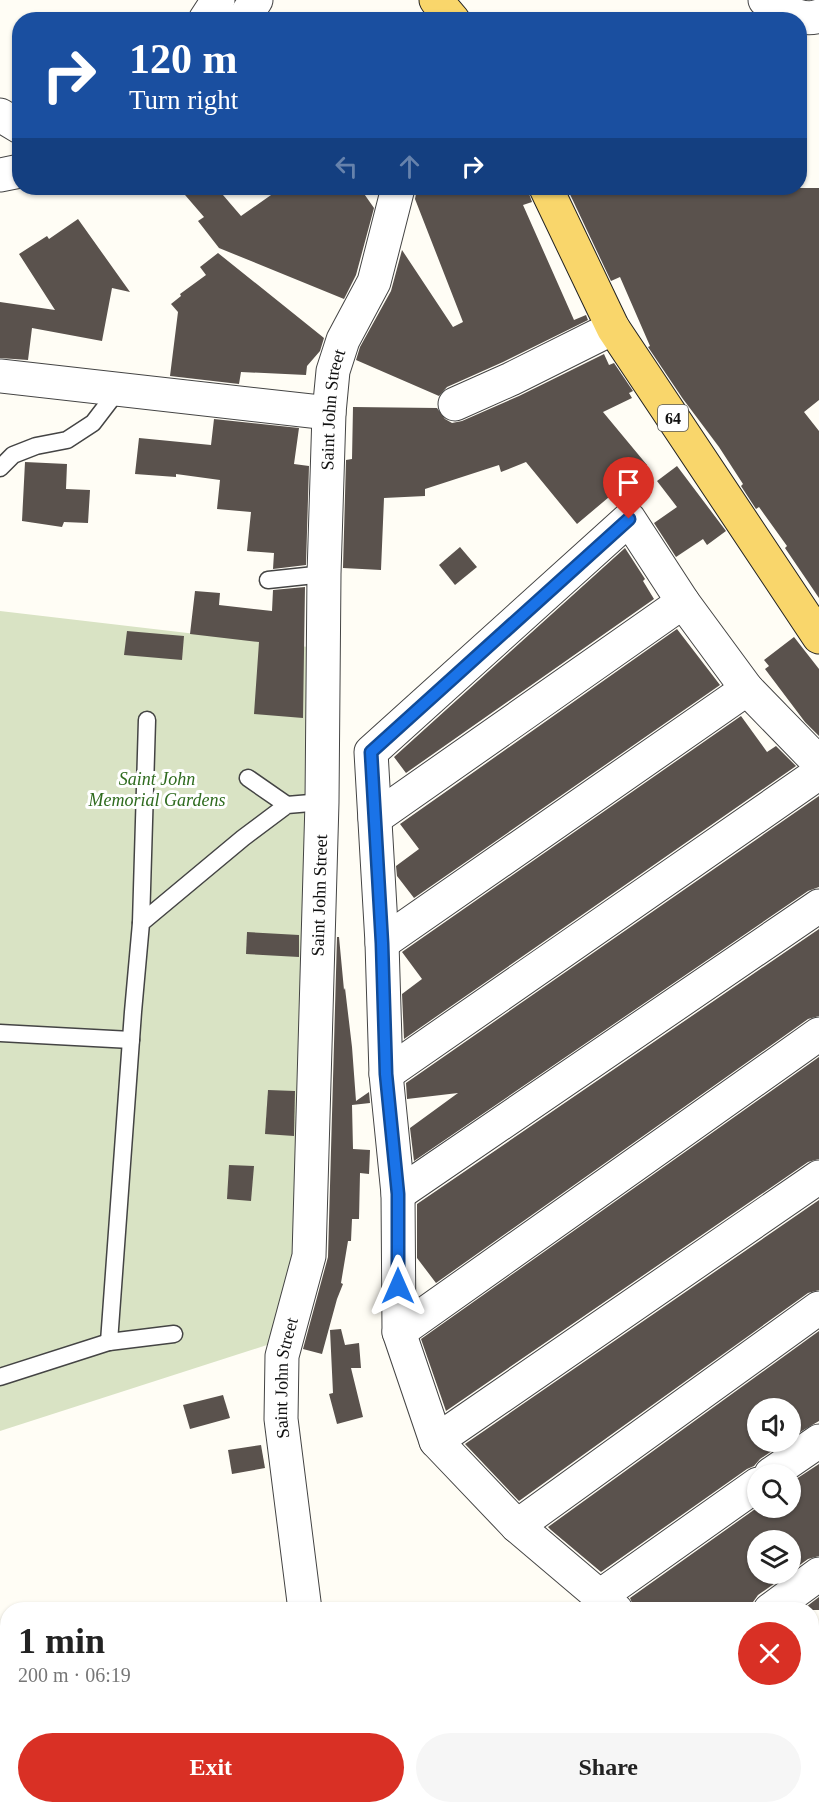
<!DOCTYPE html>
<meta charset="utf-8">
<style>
:root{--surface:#fff;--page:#f6f6f6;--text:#222;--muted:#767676;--accent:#d93025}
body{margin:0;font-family:"Times New Roman",serif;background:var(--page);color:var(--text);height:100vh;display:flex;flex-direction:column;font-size:22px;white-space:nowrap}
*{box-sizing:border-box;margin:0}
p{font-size:20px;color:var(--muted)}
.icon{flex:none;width:33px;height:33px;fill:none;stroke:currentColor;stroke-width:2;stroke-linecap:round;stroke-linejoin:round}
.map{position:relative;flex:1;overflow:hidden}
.details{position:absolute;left:0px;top:1602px;width:819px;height:212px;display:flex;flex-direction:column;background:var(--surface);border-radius:24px 24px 0 0;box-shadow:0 2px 4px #0004}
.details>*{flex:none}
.hud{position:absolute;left:12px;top:12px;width:795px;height:183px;border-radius:24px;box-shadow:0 2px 4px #0004;background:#1a4fa0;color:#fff;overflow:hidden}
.tools{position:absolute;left:747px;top:1398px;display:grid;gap:12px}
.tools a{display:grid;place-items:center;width:54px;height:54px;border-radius:50%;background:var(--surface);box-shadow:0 2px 4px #0004;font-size:30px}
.pin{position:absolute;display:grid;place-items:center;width:51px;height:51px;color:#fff;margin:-62px -26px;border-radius:50% 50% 50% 0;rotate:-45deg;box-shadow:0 0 6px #0007}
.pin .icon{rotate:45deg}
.me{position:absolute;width:66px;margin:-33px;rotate:0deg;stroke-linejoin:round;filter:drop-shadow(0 0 4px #0008)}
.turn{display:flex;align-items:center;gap:21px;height:126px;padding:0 18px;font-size:27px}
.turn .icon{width:78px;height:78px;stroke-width:2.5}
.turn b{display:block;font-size:42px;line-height:51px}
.lanes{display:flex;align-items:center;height:57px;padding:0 18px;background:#0003;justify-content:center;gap:30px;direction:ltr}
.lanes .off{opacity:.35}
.round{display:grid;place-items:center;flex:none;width:63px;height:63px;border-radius:32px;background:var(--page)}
.overview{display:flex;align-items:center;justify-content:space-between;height:102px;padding:0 18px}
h1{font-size:36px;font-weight:700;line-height:45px}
.cta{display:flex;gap:12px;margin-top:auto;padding:12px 18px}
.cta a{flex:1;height:69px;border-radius:36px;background:var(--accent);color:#fff;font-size:24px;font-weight:700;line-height:69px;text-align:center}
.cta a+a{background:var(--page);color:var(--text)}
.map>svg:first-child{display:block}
.cemetery{fill:#d9e3c4}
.building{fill:#5a524d}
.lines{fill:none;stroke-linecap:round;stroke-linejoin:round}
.service-casing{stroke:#444;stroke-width:19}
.minor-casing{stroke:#444;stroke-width:35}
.primary-casing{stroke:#222;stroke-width:35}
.service{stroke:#fff;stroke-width:16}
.minor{stroke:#fff;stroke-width:33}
.primary{stroke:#f9d66b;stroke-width:33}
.route-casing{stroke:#114b97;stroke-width:15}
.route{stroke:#1a73e8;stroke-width:10}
.labels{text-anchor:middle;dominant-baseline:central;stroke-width:6;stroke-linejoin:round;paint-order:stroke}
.shield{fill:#fff;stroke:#585858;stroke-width:1.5}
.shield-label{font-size:16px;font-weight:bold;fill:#111}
.street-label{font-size:18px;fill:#111;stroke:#fff}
.park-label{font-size:18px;font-style:italic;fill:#2f6b1f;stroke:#fff}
</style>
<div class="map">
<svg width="819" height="1813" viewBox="0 0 819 1813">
<rect width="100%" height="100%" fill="#fffdf5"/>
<polygon class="cemetery" points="0,611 317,648 305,1247 270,1344 0,1431"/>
<g class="building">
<polygon points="179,188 217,188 241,216 281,188 360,188 374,208 356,275 344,299 219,248 198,221 204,217"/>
<polygon points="433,188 527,188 532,202 523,205 574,320 586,315 588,320 503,362 447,387 439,396 356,360 360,347 391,291 402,250 453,327 463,322 415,199 416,194"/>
<polygon points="567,188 819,188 819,400 804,412 819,431 819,598 785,548 787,546 759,507 756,509 741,486 743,484 719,447 683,399 648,347 650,346 620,277 611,281"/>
<polygon points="78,219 130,292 112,288 102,341 32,328 28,360 0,358 0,302 55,310 19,254 47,236 49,239"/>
<polygon points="218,253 324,338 320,351 307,366 306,375 241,372 239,384 170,376 178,312 171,304 181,296 180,294 206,275 200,267"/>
<polygon points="604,354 609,365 614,363 633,391 629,393 632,398 603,412 647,465 577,524 526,462 501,472 499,465 425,489 425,496 384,498 381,570 343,568 346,460 352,459 353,407 437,408 445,419 452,423 462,421 519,396"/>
<polygon points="214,419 299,428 294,464 309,466 306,565 273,569 274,553 247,551 251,512 217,509 220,480 176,474 176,477 135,474 139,438 211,445"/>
<polygon points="25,462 67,464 66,489 90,490 88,523 64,522 62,527 22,521"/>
<polygon points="677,466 726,531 707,545 703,539 676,557 654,523 677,507 657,481"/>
<polygon points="460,547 477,567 455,585 439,565"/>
<polygon points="625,548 645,579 643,581 654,599 406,773 394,757"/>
<polygon points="305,587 303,718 254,714 259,642 190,634 195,591 220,593 219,605 272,611 273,590"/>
<polygon points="677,629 720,685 414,898 397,876 396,866 419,849 400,824"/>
<polygon points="127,631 184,636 182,660 124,655"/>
<polygon points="794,637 819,669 819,736 805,722 765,669 769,666 764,660"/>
<polygon points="741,716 767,752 776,746 796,766 404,1039 402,994 422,979 402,952"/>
<polygon points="819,796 819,887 808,891 414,1161 410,1128 458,1093 407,1099 406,1083"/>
<polygon points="819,929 819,1016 808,1019 436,1283 417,1258 417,1204"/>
<polygon points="247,932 299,935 299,957 246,954"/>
<polygon points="337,937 339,937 344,990 345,988 352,1047 356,1101 369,1092 370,1103 352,1105 353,1149 370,1150 369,1174 360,1173 359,1219 352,1219 351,1241 348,1241 341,1283 343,1284 337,1299 322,1354 303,1349 328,1257"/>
<polygon points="819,1057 819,1159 808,1162 446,1411 421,1339"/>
<polygon points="268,1090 295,1091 294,1136 265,1134"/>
<polygon points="229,1165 254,1166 251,1201 227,1199"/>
<polygon points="819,1200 819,1290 808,1293 519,1501 465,1444"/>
<polygon points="341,1329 345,1345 359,1343 361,1368 351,1368 363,1417 337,1424 329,1394 333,1393 330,1330"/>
<polygon points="819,1331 819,1421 790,1438 790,1408 758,1408 758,1442 785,1442 760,1459 754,1466 747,1469 601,1572 551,1530 548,1527"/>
<polygon points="223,1395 230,1418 190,1429 183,1405"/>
<polygon points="261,1445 265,1468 232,1474 228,1450"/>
<polygon points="819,1464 819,1556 808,1559 790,1572 790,1540 758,1540 758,1574 788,1574 758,1595 753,1602 752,1610 635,1610 630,1598 758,1507 790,1508 790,1483"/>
<polygon points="819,1597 819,1610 802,1610"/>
</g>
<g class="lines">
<g class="service-casing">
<g id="service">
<polyline points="0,468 13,455 36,446 67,440 93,423 119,389"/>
<polyline points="268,580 324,574"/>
<polyline points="248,778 287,805"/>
<polyline points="141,923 147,720"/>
<polyline points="0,1033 131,1040"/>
<polyline points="109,1342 133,1012 141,923 243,838 287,805 322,802"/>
<polyline points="0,1377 109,1342 174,1334"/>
</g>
</g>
<g class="minor-casing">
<g id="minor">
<path d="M765,0C781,8 801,23 819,16"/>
<polyline points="205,20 218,0"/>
<polyline points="243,20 256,0"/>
<polyline points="0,115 20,127"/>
<polyline points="0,175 20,171"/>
<polyline points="0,376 329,413"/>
<polyline points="455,404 511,379 613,328"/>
<polyline points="375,818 683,602"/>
<polyline points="382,943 747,689"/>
<polyline points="386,1074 819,773"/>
<polyline points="398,1194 819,906"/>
<polyline points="399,1332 819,1034"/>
<polyline points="436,1441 819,1177"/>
<polyline points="771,1474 819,1441"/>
<polyline points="517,1526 819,1308"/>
<polyline points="600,1596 758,1484"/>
<path id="s1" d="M305,1610L281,1419L282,1356L309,1256L322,802L324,574L329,413L333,371L343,340L374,282L398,188"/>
<polyline points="616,1610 517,1526 436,1441 399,1332 398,1194 386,1074 382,943 371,752 629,519 683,602 747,689 819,763"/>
<polyline points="770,1610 819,1574"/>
<polyline points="812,1672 819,1677"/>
<polyline points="341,1806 342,1813"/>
</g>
</g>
<g class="primary-casing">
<g id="primary">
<polyline points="436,0 453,20"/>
<polyline points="546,188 613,328 819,637"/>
</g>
</g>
<use href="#service" class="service"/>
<use href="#minor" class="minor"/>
<use href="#primary" class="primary"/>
</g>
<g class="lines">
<g class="route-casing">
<polyline id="route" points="398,1286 398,1194 386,1074 382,943 371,752 629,519"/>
</g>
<use href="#route" class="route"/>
</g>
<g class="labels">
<rect class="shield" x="658" y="405" width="30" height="26" rx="4.5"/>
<g class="shield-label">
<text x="673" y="418">64</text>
</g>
<g class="street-label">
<text stroke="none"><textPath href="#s1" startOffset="1206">Saint John Street</textPath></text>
<text stroke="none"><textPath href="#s1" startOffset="720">Saint John Street</textPath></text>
<text stroke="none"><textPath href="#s1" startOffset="234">Saint John Street</textPath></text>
</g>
<g class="park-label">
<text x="157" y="779">Saint John<tspan x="157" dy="21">Memorial Gardens</tspan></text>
</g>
</g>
</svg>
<div class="tools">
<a><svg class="icon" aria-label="sound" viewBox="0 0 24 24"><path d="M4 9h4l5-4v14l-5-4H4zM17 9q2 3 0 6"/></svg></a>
<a><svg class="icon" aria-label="search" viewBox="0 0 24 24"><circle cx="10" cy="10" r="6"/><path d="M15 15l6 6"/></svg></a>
<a><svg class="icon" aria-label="layers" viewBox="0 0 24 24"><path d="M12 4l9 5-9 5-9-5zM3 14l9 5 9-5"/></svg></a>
</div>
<div class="pin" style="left:629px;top:519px;background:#d93025"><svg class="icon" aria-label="arrive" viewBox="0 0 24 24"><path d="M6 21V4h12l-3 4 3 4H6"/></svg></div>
<svg class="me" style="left:398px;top:1286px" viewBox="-20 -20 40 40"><path d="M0-17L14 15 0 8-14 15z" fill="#1a73e8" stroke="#fff" stroke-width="4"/></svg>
<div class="hud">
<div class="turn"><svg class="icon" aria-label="right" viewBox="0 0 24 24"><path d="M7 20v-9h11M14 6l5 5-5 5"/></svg><div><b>120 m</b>Turn right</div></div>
<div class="lanes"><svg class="icon off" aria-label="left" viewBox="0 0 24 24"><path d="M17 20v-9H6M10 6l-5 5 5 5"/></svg><svg class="icon off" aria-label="ahead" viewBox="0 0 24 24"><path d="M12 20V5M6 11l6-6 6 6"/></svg><svg class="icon" aria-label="right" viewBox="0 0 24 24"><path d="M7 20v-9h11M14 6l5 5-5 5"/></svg></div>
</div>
<section class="details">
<div class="overview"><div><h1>1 min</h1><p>200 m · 06:19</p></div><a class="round" style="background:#d93025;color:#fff"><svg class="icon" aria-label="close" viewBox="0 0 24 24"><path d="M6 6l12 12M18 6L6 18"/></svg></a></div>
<div class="cta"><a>Exit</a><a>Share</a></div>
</section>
</div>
